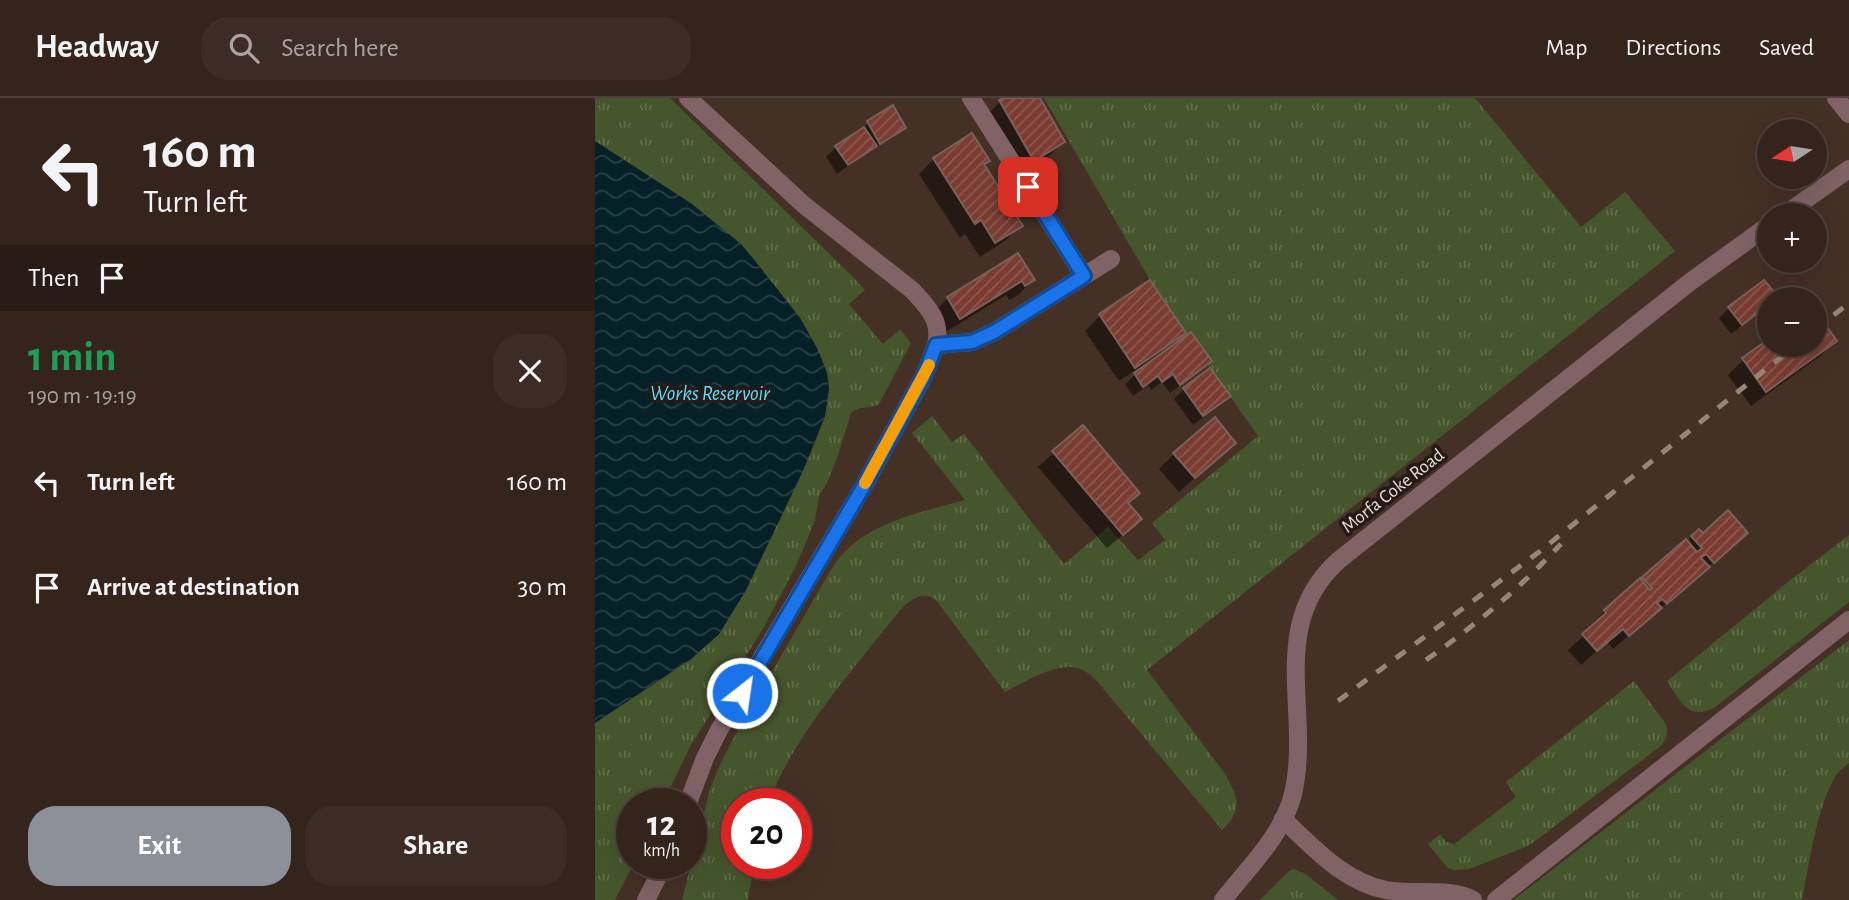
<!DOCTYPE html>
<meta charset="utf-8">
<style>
:root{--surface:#34241c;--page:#3c2c25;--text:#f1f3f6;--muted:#a9a4a3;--line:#4e413b;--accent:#8c9099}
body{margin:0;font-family:"Alegreya Sans",sans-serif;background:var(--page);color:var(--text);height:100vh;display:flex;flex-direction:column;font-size:26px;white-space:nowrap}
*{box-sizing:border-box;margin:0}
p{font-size:23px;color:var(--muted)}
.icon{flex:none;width:38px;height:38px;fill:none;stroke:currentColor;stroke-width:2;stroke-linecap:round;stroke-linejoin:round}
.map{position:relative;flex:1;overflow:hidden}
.drawer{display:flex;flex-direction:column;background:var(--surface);width:595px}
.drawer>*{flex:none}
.banner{background:#34241c;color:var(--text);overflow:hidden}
.needle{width:46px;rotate:258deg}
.buttons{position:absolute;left:1162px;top:21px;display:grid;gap:14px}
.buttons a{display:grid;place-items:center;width:70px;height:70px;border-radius:50%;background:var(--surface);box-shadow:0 7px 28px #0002,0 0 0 2px var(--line);font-size:35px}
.speed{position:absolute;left:21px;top:690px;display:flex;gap:14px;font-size:35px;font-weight:700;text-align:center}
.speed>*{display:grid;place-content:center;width:91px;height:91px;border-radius:50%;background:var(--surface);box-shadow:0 7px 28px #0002,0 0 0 2px var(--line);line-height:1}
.speed small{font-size:18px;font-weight:400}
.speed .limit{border:10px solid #d22;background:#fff;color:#111}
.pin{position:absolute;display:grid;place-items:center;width:60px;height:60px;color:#fff;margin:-30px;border-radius:14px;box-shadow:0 4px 10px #0006}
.me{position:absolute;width:77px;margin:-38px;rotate:30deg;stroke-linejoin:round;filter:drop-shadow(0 0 5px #0008)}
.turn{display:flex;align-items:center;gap:24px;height:147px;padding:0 28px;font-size:32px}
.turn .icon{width:91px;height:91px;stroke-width:2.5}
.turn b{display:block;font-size:49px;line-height:60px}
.then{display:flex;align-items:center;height:66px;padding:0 28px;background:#0003;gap:14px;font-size:26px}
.round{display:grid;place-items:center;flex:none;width:74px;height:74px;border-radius:28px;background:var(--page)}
.overview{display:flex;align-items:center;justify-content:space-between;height:119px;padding:0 28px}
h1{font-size:42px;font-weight:700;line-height:52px;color:#1e9e55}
.action{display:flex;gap:14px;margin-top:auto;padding:14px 28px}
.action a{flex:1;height:80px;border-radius:28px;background:var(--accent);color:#fff;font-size:28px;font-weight:700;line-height:80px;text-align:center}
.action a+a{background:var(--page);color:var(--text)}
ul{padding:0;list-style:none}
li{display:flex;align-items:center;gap:21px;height:105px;padding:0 28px}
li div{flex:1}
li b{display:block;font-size:26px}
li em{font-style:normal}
header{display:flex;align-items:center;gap:42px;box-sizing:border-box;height:98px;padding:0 35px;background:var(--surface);border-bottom:2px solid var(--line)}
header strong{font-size:33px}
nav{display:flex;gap:38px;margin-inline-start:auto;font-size:24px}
.search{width:490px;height:63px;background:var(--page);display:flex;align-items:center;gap:18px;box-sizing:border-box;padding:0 24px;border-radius:28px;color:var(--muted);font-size:26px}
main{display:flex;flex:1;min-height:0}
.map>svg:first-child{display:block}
.grass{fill:url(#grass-tufts)}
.water{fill:url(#water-waves)}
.shadow{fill:#0007}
.building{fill:url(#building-hatch);stroke:#7a605a;stroke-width:2}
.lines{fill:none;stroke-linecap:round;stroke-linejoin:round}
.minor{stroke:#816367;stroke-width:18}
.rail{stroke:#96857b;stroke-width:5;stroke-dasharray:12 12;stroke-linecap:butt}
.route-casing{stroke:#114b97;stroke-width:18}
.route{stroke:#1a73e8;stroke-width:12}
.slow{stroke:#f59e0b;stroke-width:12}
.labels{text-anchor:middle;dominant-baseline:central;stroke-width:7;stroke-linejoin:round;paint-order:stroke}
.street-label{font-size:19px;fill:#ecded7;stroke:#241b16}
.water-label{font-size:21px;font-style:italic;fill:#5ddefb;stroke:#241b16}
</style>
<header>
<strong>Headway</strong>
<div class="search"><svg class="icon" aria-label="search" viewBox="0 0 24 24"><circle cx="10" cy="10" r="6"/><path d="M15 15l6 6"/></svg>Search here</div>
<nav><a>Map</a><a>Directions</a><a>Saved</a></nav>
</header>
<main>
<section class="drawer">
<div class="banner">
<div class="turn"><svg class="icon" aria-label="left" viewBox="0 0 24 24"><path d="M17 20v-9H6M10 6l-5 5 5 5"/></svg><div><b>160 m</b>Turn left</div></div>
<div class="then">Then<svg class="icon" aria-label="arrive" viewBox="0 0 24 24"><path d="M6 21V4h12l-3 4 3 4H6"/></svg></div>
</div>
<div class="overview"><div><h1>1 min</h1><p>190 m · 19:19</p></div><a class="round"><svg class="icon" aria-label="close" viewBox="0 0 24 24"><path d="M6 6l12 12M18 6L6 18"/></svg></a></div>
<ul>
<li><svg class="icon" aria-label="left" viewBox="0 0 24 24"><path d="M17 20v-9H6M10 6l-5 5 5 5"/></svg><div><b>Turn left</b></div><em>160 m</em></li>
<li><svg class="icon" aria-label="arrive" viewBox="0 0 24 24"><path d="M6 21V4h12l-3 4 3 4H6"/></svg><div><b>Arrive at destination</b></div><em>30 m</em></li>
</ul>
<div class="action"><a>Exit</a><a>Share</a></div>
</section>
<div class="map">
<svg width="1254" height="802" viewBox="0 0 1254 802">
<defs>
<pattern id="grass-tufts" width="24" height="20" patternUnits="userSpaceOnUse" patternTransform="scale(1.75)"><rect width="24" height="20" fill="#46562c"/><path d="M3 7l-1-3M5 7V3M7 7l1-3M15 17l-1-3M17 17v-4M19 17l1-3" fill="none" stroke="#616e4a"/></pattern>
<pattern id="water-waves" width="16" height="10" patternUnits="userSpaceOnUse" patternTransform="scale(1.75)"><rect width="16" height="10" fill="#052127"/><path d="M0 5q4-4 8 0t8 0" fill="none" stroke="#2a4146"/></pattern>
<pattern id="building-hatch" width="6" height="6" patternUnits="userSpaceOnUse" patternTransform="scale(1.75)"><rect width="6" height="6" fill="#7a3c31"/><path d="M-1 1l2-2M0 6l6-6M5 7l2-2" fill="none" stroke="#8d584e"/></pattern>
</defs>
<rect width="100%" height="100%" fill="#453025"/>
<g class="grass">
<path d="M0,0H75L260,181L270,192L254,206L288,246L305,231L316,245L284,306C275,311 265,307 256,315L242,360L232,385L224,398L220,422L201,468L170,527L95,649L68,705H37V765H39L20,802H0V625L96,561L124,536L151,492L216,355L230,318L234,290L232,275L223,252L205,220L161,164L146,147L97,106L0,43Z"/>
<path d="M449,0H880L986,129L1030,94L1080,153L552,572L628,673C642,696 650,711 627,732L501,582C496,577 490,572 483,570C462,564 429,584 410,594L341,502C327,492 317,501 306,511C260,569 200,636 173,705H142V765H159L153,802H87L115,691L123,671L137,643L234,475C238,469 242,462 247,457C277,423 328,414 370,402L317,335L337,318L357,344L369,336L469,466L513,429L543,462L570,442L557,425L663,338L613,267L617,263L596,234L591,237L555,182Z"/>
<path d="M1254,437V504L1119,610C1092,623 1085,602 1072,583L1194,483Z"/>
<path d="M1254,542V665C1250,668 1245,672 1242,676C1221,709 1215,764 1207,802H918Z"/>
<path d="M1039,583L1071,626C1074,634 1071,641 1066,648L936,746L928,750L874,771L859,772L853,770L833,746L845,736L851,744L859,746L921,699L911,684Z"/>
<polygon points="698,771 709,775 743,802 665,802 694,773"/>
</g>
<polygon class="water" points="0,43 97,106 146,146 161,164 205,220 223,252 232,275 234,290 230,318 207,375 151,492 124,536 96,561 0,625"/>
<g class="shadow">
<polygon points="412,0 442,0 468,44 453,59 423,76 390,19 405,4"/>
<polygon points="297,10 309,29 299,39 274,53 242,76 231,59 241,49 262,35 273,25"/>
<polygon points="339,61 392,63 388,67 426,127 411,142 385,159 370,136 365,140 324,76"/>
<polygon points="423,157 438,182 423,197 414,202 411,197 349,235 338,215 353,200"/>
<polygon points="1180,199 1174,201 1174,205 1170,209 1136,236 1124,220 1134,210"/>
<polygon points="1220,215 1240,243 1225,258 1156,308 1133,277 1148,262 1174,243 1174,247 1220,247"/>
<polygon points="505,218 589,235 576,248 577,249 615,263 605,273 575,295 567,284 556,292 553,287 538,298 530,286 545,272 544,270 524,283 490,233"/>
<polygon points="589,291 634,298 624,308 598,327 579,301"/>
<polygon points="487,330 531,406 529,436 512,450 443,369"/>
<polygon points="639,345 584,394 564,371 579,356"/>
<polygon points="1104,433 1135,450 1018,551 1012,544 986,567 973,552 997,530 995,528 1010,513"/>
</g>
<g class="building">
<polygon points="408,0 445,0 470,44 439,63 404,2"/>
<polygon points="298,7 311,30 285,46 272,23"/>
<polygon points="269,29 282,48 253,67 240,48"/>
<polygon points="377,35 395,63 389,66 428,128 400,145 386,122 380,126 338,60"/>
<polygon points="423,155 440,182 430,188 427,183 365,221 352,199"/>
<polygon points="555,182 591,235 540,270 504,216"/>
<polygon points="1169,182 1183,199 1174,201 1174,206 1147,227 1133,209"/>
<polygon points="1220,212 1242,243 1171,294 1147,260 1174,241 1174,247 1220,247"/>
<polygon points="596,234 617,263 585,287 578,276 567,284 563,278 548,289 539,275"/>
<polygon points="615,270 636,298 608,318 588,290"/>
<polygon points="620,319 641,345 600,380 578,355"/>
<polygon points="488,327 545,395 533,405 547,421 528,437 457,353"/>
<polygon points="1133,412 1153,435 1119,465 1111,456 1106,460 1115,469 1072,506 1067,501 1062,505 1067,510 1034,538 1028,531 1002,553 987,536 1011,515 1009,512 1045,480 1055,492 1057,490 1047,479 1091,441 1102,454 1107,450 1096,438 1104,431 1108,435"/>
</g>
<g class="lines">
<g class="minor">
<path d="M93,0L209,107L317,192C333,209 347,223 341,247"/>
<polyline points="376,0 489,178"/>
<polyline points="1241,0 1254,16"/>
<polyline points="1189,117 1254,71"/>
<polyline points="93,705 110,660 124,632 267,391 329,278 341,247 377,244 399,234 516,161"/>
<path d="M688,721C718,749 749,784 791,792C816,797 857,789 878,802"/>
<polyline points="51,802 70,765"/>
<path d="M628,802C653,770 688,737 698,696C717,614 671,527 744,462L1095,184L1174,127"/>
<polyline points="901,802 1254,522"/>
</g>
<g class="rail">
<polyline points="1220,232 1254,205"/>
<path d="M831,562C882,526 923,492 966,446"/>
<polyline points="743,603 944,454 1201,247"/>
</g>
</g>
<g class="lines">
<g class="route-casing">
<polyline id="route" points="147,595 267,391 329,278 341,247 377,244 399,234 489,178 433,89"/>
</g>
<use href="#route" class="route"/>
<polyline class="slow" points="270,385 334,267"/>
</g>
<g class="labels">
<g class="street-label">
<text transform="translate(798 393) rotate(-38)">Morfa Coke Road</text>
</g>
<g class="water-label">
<text x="115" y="295">Works Reservoir</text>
</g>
</g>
</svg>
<div class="buttons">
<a><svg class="needle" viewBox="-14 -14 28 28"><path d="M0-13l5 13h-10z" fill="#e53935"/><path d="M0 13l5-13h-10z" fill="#a9a4a3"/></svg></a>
<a>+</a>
<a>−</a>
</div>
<div class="speed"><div>12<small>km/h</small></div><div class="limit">20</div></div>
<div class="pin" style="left:433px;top:89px;background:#d93025"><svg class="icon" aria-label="arrive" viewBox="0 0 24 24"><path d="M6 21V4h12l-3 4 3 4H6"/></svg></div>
<svg class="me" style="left:147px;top:595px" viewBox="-20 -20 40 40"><circle r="17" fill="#1a73e8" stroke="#fff" stroke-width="3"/><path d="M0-11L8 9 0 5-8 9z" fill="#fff"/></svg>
</div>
</main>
